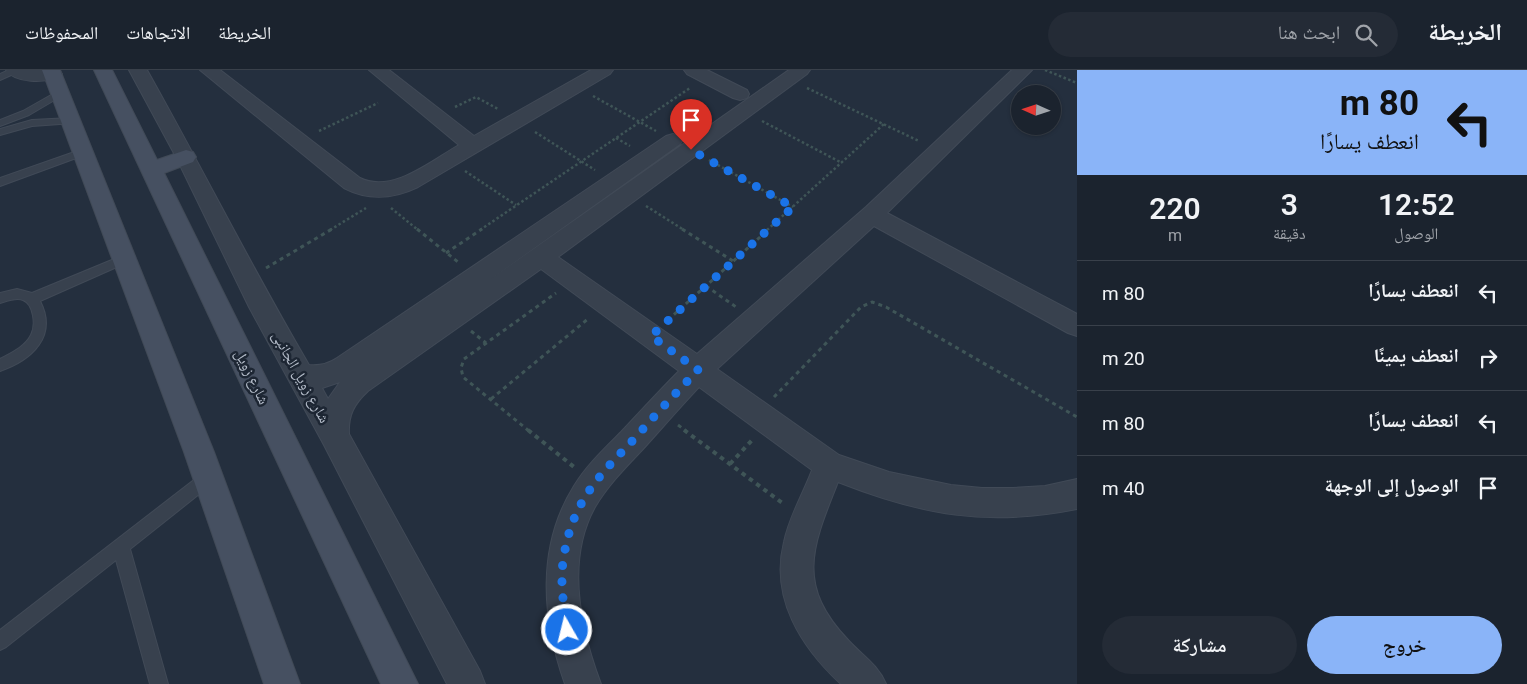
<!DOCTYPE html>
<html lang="ar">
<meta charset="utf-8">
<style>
:root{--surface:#1b232e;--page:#242b36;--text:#f1f3f6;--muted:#a0a4aa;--line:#39404a;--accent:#8ab4f8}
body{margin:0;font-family:Roboto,"Noto Naskh Arabic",sans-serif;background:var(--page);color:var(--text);direction:rtl;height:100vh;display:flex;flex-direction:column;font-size:19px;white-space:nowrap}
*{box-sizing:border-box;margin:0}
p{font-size:16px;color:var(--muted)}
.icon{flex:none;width:28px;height:28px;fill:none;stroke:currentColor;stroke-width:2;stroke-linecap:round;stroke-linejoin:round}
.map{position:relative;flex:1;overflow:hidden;direction:ltr}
.details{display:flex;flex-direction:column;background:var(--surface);width:450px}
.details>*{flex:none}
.top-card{background:#8ab4f8;color:#111;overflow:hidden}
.needle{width:32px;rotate:273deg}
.controls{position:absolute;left:1011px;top:15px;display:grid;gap:10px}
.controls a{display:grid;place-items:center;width:50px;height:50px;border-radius:50%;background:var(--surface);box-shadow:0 1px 4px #0004,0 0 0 1px var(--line);font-size:25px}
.pin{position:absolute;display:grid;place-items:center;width:42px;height:42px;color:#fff;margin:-51px -21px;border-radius:50% 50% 50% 0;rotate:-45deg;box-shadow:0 0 5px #0007}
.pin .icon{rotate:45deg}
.me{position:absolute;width:55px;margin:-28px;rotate:352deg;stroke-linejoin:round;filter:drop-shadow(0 0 4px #0008)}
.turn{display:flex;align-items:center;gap:18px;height:105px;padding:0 25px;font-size:22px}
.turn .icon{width:65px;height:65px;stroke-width:2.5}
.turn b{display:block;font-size:35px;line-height:42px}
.eta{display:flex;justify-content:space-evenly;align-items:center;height:85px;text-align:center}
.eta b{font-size:30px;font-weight:600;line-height:35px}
.action{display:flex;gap:10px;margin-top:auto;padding:10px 25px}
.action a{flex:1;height:58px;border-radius:30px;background:var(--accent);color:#111;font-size:20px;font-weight:600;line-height:58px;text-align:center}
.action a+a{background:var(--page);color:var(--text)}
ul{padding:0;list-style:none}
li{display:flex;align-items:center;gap:15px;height:65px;padding:0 25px;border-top:1px solid var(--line)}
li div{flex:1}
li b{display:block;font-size:19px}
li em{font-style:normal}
header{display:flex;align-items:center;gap:30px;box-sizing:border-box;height:70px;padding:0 25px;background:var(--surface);border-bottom:1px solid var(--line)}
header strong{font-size:24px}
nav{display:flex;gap:28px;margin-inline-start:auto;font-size:18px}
.search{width:350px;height:45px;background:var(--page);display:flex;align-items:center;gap:12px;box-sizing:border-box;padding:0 18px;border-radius:28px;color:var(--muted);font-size:19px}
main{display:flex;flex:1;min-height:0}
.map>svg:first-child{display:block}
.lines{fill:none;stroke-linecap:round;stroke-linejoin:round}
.lane-casing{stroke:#414a57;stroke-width:2}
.street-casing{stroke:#414a57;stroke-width:2}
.secondary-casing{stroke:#414a57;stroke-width:2}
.path-far2{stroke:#3f5557;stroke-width:2.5;stroke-dasharray:2.5 2.5;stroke-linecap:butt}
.path-far1{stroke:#3f5557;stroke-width:3;stroke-dasharray:4 4;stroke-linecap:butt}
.path{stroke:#3f5557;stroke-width:4;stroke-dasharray:4.5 4.5;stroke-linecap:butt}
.lane{fill:#38414e;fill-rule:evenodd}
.street{fill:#38414e;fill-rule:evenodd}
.secondary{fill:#465061;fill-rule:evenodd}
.route{stroke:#1a73e8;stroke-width:9;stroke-dasharray:0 16.2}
.labels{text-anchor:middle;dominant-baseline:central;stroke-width:5;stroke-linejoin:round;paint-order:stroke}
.street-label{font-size:15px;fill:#b4bcc9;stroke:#1d2633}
</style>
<header>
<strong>الخريطة</strong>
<div class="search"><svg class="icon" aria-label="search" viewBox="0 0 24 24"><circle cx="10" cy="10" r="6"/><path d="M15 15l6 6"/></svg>ابحث هنا</div>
<nav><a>الخريطة</a><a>الاتجاهات</a><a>المحفوظات</a></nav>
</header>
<main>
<section class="details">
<div class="top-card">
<div class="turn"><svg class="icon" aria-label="left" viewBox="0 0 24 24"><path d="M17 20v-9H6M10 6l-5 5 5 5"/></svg><div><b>80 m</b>انعطف يسارًا</div></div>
</div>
<div class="eta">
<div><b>12:52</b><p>الوصول</p></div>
<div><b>3</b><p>دقيقة</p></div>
<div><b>220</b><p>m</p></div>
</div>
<ul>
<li><svg class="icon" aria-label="left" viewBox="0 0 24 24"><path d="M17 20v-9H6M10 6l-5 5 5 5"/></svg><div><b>انعطف يسارًا</b></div><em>80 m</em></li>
<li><svg class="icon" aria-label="right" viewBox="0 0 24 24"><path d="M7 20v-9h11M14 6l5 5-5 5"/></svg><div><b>انعطف يمينًا</b></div><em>20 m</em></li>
<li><svg class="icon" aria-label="left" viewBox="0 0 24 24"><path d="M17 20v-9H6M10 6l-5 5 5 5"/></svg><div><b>انعطف يسارًا</b></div><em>80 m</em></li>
<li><svg class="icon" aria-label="arrive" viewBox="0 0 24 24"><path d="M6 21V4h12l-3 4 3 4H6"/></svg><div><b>الوصول إلى الوجهة</b></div><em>40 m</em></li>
</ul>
<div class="action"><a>خروج</a><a>مشاركة</a></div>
</section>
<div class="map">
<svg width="1077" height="614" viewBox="0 0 1077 614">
<rect width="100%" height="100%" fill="#242f3e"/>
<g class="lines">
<g class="lane-casing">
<g id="lane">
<polygon points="9,0 20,1 0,10 0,4"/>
<polygon points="60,20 63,21 63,25 29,45 0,56 0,50 23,41"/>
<polygon points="71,48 76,51 74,53 32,56 0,65 0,59 32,50"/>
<polygon points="83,79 88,82 87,84 0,116 0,108"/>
<path d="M124,185L128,186L130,189L128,192L40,231C58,266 32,290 0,301V289C11,283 25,277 31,265C36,256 34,234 23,230C16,227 7,231 0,233V223L17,219L32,223Z"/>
<polygon points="208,401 213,403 216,408 213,413 130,479 168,614 150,614 116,490 6,577 0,580 0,560 203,403"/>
</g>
</g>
<g class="street-casing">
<g id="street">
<path d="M6,0H59L62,4L59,8C44,12 16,14 6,0Z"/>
<path d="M129,0H147C202,98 252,198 309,295C320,296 328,294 337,288L666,66L673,64L680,66L683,70L680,74L488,211L789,0H810L807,4L558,187L697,284L866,137L1012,0H1032L887,143L1077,244V266L1068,263L874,156L717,299L839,385L889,402L951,415L982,418H1013L1045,416L1077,409V439C987,457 922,445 838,412C812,477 795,515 849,571C863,586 878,595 886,614H841C801,577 770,528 784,472C789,447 803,424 812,400L699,317C680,337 662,358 643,379C626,397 608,415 595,437C565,491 581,561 601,614H565C542,549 536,477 574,416C586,396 604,379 621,362C640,342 659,321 679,301L541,199L368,321C354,334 348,345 349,364L480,601L485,614H447L324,375L249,237L176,87ZM340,312L328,329L322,318Z"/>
<path d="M200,0H220L360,108C392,124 431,91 459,75L369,0H389L474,66L591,0H613L610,4L418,117C393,129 369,131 344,118Z"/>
<polygon points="684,0 707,0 747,20 749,24 747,28 740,30 733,28 687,4"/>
</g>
</g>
<g class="secondary-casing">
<g id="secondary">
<polygon points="42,0 60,0 214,382 300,614 264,614 184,382"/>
<polygon points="94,0 112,0 157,90 186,80 193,82 196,87 193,92 164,103 418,614 381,614"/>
</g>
</g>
<g class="path-far2">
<polyline points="1045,0 1077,13"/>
<polyline points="807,18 919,71"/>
<polyline points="593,26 656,61"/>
<polyline points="455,37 476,27 498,39"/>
<polyline points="762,51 842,93"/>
<polyline points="319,61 378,33"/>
<polyline points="535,62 595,100"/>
<polyline points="616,68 630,76"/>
<polyline points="709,90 793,137"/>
<polyline points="465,101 516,135"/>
<polyline points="646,136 684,160"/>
<polyline points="391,138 418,160"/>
<polyline points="330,160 366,138"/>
<polyline points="480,160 690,18"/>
<polyline points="767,160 884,54"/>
</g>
<g class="path-far1">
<polyline points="417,159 458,192"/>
<polyline points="682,159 733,191"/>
<polyline points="446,183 482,159"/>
<polyline points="266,198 332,159"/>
<polyline points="706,216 736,237"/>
<polyline points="668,250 769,159"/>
<polyline points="471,261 486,273"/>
<polyline points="774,327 861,237 872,232 886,237 1077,347"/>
<polyline points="491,329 589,248"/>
<polyline points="678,355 686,361"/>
<polyline points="529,361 463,307 461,298 464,289 556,223"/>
</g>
<g class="path">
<polyline points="528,360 574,397"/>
<polyline points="684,360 785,435"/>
<polyline points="730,394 753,369"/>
</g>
<use href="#lane" class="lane"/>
<use href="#street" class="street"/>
<use href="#secondary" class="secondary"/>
</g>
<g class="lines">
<path class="route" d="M567,560C564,537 560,514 563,492C571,433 597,408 636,367C656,344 677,322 698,300L651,266L793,137L691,80"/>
</g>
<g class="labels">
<g class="street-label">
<text transform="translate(252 307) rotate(64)">شارع زويل</text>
<text transform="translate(301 307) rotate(61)">شارع زويل الجانبى</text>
</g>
</g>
</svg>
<div class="controls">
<a><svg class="needle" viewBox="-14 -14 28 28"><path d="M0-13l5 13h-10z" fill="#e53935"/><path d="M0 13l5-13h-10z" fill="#a0a4aa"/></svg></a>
</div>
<div class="pin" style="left:691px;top:80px;background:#d93025"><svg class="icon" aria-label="arrive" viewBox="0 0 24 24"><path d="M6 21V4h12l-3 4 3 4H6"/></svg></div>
<svg class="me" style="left:567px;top:560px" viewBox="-20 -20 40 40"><circle r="17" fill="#1a73e8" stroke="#fff" stroke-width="3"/><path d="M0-11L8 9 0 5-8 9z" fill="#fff"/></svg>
</div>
</main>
